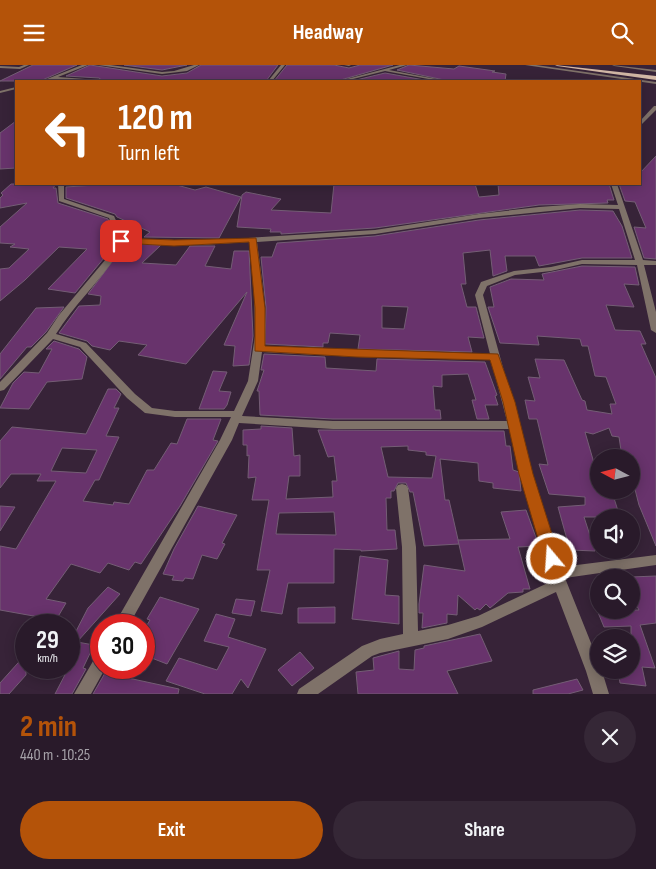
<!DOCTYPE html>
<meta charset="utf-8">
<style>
:root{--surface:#291a2a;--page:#352736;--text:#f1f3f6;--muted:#a5a1a8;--line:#453847;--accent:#b45309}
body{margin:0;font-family:"Sofia Sans Condensed",sans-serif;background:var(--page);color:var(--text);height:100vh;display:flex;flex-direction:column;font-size:19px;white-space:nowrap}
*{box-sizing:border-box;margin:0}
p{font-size:16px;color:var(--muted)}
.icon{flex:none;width:28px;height:28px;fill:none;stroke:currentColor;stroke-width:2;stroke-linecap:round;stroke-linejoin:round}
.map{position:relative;height:629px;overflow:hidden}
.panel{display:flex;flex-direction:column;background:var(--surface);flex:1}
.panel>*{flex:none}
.hud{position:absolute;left:15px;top:15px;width:626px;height:105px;border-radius:0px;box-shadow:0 2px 12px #0003,0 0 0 1px var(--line);background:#b45309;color:#fff;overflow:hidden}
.needle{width:32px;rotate:277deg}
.fabs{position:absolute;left:590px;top:384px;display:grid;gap:10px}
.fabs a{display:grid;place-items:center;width:50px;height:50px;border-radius:50%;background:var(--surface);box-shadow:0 2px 12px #0003,0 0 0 1px var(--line);font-size:25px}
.speed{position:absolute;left:15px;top:549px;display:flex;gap:10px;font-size:25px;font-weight:700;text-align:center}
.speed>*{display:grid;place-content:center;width:65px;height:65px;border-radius:50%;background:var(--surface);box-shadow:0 2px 12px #0003,0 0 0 1px var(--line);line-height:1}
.speed small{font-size:12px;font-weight:400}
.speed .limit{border:8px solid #d22;background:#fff;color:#111}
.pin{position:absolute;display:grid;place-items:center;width:42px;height:42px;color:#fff;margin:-21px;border-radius:10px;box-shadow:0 2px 8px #0006}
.me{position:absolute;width:55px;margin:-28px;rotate:342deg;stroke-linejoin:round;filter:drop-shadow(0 0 4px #0008)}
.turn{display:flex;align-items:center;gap:18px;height:105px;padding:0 20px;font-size:22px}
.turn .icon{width:65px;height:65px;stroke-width:2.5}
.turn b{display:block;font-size:35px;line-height:42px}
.round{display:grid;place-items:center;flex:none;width:52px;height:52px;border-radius:26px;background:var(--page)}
.summary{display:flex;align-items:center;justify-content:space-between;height:85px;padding:0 20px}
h1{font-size:30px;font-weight:700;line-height:38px;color:var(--accent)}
.button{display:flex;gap:10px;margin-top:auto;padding:10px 20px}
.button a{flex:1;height:58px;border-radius:30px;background:var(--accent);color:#fff;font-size:20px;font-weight:700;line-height:58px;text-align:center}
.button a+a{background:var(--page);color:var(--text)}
header{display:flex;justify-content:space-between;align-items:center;height:65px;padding:0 20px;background:var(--accent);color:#fff;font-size:22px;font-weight:700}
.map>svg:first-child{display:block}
.building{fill:#68336c;stroke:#745d75;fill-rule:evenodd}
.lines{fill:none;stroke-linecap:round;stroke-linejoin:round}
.street{fill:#7f7269;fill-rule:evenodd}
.primary{fill:#d3b8a6;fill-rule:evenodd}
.route{fill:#b45309;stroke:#753606}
</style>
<header><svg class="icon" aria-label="menu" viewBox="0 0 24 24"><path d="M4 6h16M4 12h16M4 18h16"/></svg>Headway<svg class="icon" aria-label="search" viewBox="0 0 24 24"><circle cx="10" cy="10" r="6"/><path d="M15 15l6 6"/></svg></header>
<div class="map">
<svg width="656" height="629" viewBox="0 0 656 629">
<rect width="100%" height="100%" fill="#372338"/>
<g class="building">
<polygon points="33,0 77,0 40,16 0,16"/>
<polygon points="90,0 162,11 187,8 201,0 278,0 266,16 103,16 99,13 66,11"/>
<polygon points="124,0 187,0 162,5"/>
<polygon points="287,0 334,0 349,3 360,0 393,0 337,16 274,16"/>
<polygon points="409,0 454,4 459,1 495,6 492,7 506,9 505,16 449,16 397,5"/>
<polygon points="385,8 430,16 352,16"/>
<polygon points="16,56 16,103 0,104 0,68"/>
<polygon points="656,91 656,194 644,193 634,162 646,163 635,137 625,136 619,119 640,119 640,108"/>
<polygon points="11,119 56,119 53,123 56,123 58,138 108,154 115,175 109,187 75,228 48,224 87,184 59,182 25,215 0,236 0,204 9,203 29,184 10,182 15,179 0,178 0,162 27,138 0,143 0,133 3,130 1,128"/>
<polygon points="110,119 173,119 195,125 206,122 241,132 219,173 144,172 150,167 117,152 115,149 66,133 66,122"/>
<polygon points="334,119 475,119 479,132 499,130 498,119 609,119 614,135 607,135 608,138 539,140 375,163 281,169 281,167 270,167 271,164 237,162 242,130 246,127 281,134 271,145 331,148"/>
<path d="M580,145L613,146L622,161L632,193H582L539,201L535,191H505L507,206L493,211L490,185L463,188L466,219H461L467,242H476L484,273L468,272L472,287L358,284L360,270L330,268L328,278H323V282L265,279L266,242L261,192H272L277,178L375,171L479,155ZM382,241L408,242L404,264L382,263Z"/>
<polygon points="135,179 161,180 142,198 176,200 190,181 215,181 205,201 231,204 234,186 249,186 253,271 249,300 233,301 235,281 224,280 247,227 186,299 138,290 147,280 119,276 110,285 92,281 87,276 59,268 79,241 100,240 101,231 88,229 124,181"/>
<polygon points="582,201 635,202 639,220 624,219 634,242 606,240 615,265 640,266 646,279 641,279 656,313 656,481 639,440 631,409 631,392 622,392 619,372 612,371 609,363 593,369 585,367 596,405 599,405 599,426 612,427 620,452 584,452 595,486 570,485 558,442 585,440 585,432 549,429 539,399 548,400 537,354 529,354 525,335 535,336 528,312 540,313 535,294 564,295 582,335 585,336 587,345 612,349 610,339 616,339 606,312 595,311 588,281 582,281 580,274 537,271 539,280 500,278 488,242 494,242 490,222 511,214 544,215 542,209"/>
<polygon points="64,242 46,267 31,282 27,282 0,314 0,289 36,243"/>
<polygon points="54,276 79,284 87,292 82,314 47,317 29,344 0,343 13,318 24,307 39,308 52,284 46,284"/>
<polygon points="264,289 325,292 326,303 376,306 377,294 485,297 497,330 495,331 498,340 485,340 489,354 477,354 472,335 476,335 468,309 442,310 442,322 433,321 435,345 440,345 441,354 333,354 260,350 259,326 257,326 264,305 261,305"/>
<polygon points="213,306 227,307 219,326 231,327 227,340 224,344 199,344"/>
<path d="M108,324H116L121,329L114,343H119L106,371L119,372L99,415H95L83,436L113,440L114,437L129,439L147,405H154L171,378L177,379L187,354H221L213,375L218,376L180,441L141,499L135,497L129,505L108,498L100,508L71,499L46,534L66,538L56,555L0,545V481L16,484L56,416H37L41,409H11L0,423V376L12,362L86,369ZM62,383L97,385L86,408L51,406Z"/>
<path d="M261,361L292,363L294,391L300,390V411H289L286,434L333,432L332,416H337L334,391L328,392L318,365L504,366L506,381H510L513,405L519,407L521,426L493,423V418L479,416L478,398L440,394L445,435H449L459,479L424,481L413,427H410L406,418H398L394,426H391V433H386L387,465H395L397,484L361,486V485L334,484V518H288L282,549L261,546L270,505H257L269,435H252L256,412L248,413L249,390L247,391V380H243V365L261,364ZM408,381V385L426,387V390L436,391L432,413L388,412L381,382ZM334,447L336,470L276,469L279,448Z"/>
<polygon points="0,441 15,442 0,466"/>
<polygon points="198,441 237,450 222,478 225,479 217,494 202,490 193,514 185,513 183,516 172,515 174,511 163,509 174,484"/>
<polygon points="526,445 539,481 518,482 530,524 523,524 523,527 508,528 490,543 486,539 480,545 477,543 475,545 458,530 457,550 447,549 447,558 422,563 423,548 419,548 419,539 424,500 465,506 458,475 510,474 501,447"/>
<polygon points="360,491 388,495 385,530 399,531 399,559 352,554"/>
<polygon points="656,511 656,558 640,560 655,603 642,602 646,621 620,618 618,605 631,605 631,561 604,562 597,545 631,545 632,541 634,545 639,545 631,530 631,512"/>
<polygon points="108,522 120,529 77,577 94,580 83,603 86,604 72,629 55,629 69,602 69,576 71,576 88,543"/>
<polygon points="160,532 199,544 167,599 144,590 144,565 150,555 147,554"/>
<polygon points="236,534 255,536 251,551 232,548"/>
<polygon points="335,542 335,558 298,558 298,543"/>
<polygon points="216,549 235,554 228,572 266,584 248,623 241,614 232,629 205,629 166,616 179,593 217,605 229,582 204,576"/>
<polygon points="480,569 492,596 447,606 458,629 358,629 356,607 374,605 373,593 399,586 399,604 414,605 415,585 424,583 424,581"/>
<polygon points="300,587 314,603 292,621 278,605"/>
<polygon points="26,589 26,610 9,629 0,629 0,618"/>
<polygon points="105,608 179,624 178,629 93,629"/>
<polygon points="577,614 583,625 568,629 533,629 533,625"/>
</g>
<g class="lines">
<g class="street">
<polygon points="24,0 29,0 20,4 0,3 0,1 19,2"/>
<polygon points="82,0 88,0 58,12 99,15 101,16 53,14 42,16"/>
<polygon points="98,0 110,0 162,7 174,6 194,0 199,0 187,6 162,9"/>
<polygon points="281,0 285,0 272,16 268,16"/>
<polygon points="344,0 351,0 349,1"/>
<polygon points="400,0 407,0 389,5 447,16 439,16 385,6 345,16 339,16"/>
<polygon points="525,0 536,0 656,17 656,19"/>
<polygon points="612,0 656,5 656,7 614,1"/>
<polygon points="16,22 16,24 0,28 0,26"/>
<polygon points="654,41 656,41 656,45 640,61 640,56"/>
<path d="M58,119H64V134L114,151L124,173L200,176L375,165L479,149L539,142L580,139L618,140L611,119H617L643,195L656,196V200H644L656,247V268L651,265L637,200L582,199L551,206L515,210L487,221L483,230L518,357L520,360L519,362L532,409L561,502L656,490V500L565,513L599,598V605L602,606L609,629H593L586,606L556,527L482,562L448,574L380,588L372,591L318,629H297L299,624L362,581L380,574L403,569L402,482L396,423L398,420L402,419L406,420L408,423L416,482L418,566L448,560L478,551L552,516L537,467L509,364H333L239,358L232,375L129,560H114L220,375L231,352H175L145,348L127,333L80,282L53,274L4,325L0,326V317L47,268L59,250L111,188L117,175L109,153L59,136ZM580,143L619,144L635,195H582L551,202L514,206L481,217L475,230L490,289L357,286L263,281C268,247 261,210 257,177L375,169L479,153ZM124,177L200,180L250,177L254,219L255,271L248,316L234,346H175L152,343L135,329L86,278L56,269C76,236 107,211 124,177ZM262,287L357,292L491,295L507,356H333L242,351L258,316Z"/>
<polygon points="101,589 101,602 106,602 91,629 74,629 96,591"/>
</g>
<polygon class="primary" points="555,0 656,11 656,15 557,1"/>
</g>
<polygon class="route" points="256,173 265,243 265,281 498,289 515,337 533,409 560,494 558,499 552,501 547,499 544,494 519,409 503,337 490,295 357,292 255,286 255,243 249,177 174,181 121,178 117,176 121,173 174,175"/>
</svg>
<div class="fabs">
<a><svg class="needle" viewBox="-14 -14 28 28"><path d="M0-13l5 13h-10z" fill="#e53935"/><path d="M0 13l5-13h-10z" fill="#a5a1a8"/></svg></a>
<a><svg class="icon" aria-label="sound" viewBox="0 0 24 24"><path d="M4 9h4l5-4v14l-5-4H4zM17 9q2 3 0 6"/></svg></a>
<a><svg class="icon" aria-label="search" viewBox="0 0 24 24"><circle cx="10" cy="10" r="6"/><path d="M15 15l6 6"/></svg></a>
<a><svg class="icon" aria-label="layers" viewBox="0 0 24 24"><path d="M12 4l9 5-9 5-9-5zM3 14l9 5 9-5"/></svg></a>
</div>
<div class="speed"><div>29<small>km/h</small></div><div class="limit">30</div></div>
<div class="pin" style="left:121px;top:176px;background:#d93025"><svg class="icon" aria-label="arrive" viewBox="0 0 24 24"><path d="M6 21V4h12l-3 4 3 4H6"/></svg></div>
<svg class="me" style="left:552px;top:494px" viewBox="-20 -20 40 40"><circle r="17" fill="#b45309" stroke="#fff" stroke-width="3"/><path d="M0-11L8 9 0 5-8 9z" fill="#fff"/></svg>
<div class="hud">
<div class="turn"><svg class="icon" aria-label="left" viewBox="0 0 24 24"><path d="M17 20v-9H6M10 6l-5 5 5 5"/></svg><div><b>120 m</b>Turn left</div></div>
</div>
</div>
<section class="panel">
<div class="summary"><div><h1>2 min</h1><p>440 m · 10:25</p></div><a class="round"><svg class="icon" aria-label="close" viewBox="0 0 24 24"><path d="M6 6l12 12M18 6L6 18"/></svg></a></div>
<div class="button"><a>Exit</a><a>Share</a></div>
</section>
